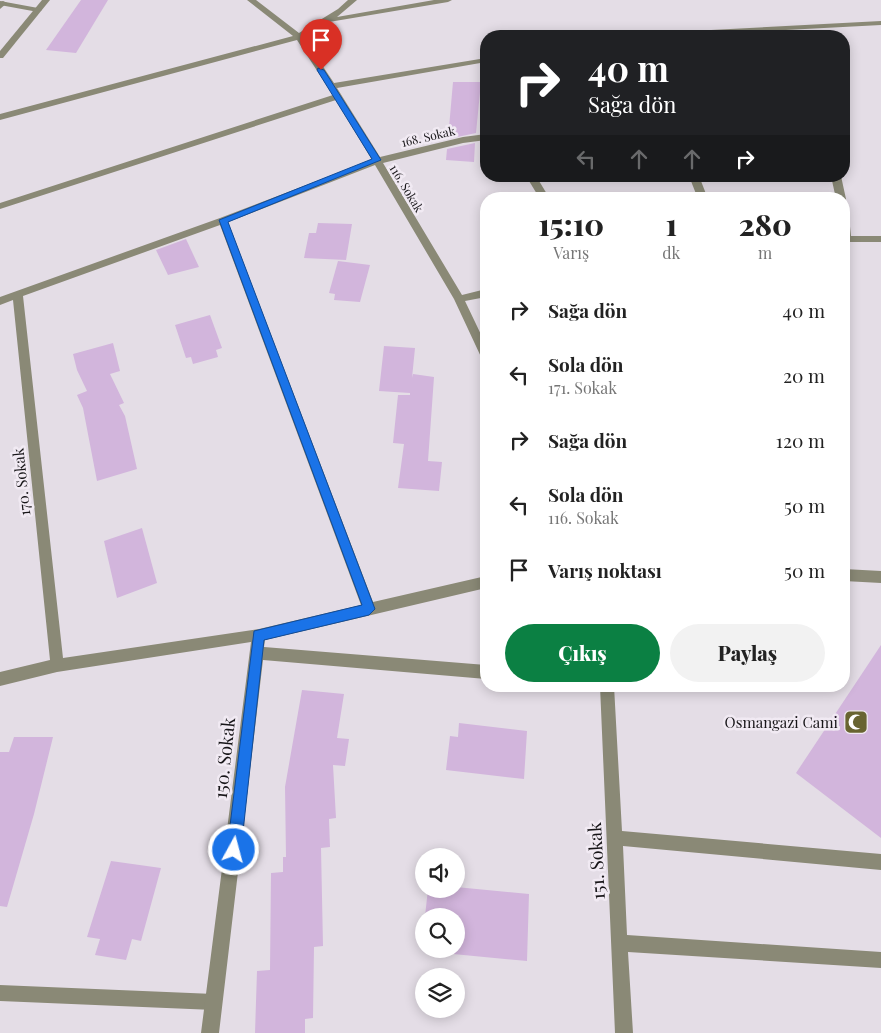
<!DOCTYPE html>
<html lang="tr">
<meta charset="utf-8">
<style>
:root{--surface:#fff;--page:#f2f2f2;--text:#222;--muted:#767676;--accent:#0b8043}
body{margin:0;font-family:"Playfair Display",serif;background:var(--page);color:var(--text);height:100vh;display:flex;flex-direction:column;font-size:19px;white-space:nowrap}
*{box-sizing:border-box;margin:0}
p{font-size:16px;color:var(--muted)}
.icon{flex:none;width:28px;height:28px;fill:none;stroke:currentColor;stroke-width:2;stroke-linecap:round;stroke-linejoin:round}
.map{position:relative;flex:1;overflow:hidden}
.details{position:absolute;left:480px;top:192px;width:370px;height:500px;display:flex;flex-direction:column;background:var(--surface);border-radius:20px;box-shadow:0 2px 12px #0003}
.details>*{flex:none}
.top-card{position:absolute;left:480px;top:30px;width:370px;height:152px;border-radius:20px;box-shadow:0 2px 12px #0003;background:#202124;color:#fff;overflow:hidden}
.controls{position:absolute;left:415px;top:848px;display:grid;gap:10px}
.controls a{display:grid;place-items:center;width:50px;height:50px;border-radius:50%;background:var(--surface);box-shadow:0 2px 12px #0003;font-size:25px}
.pin{position:absolute;display:grid;place-items:center;width:42px;height:42px;color:#fff;margin:-51px -21px;border-radius:50% 50% 50% 0;rotate:-45deg;box-shadow:0 0 5px #0007}
.pin .icon{rotate:45deg}
.me{position:absolute;width:55px;margin:-28px;rotate:7deg;stroke-linejoin:round;filter:drop-shadow(0 0 4px #0008)}
.turn{display:flex;align-items:center;gap:18px;height:105px;padding:0 25px;font-size:22px}
.turn .icon{width:65px;height:65px;stroke-width:2.5}
.turn b{display:block;font-size:35px;line-height:42px}
.lanes{display:flex;align-items:center;height:48px;padding:0 25px;background:#0003;justify-content:center;gap:25px;direction:ltr}
.lanes .off{opacity:.35}
.eta{display:flex;justify-content:space-evenly;align-items:center;height:85px;text-align:center}
.eta b{font-size:30px;font-weight:800;line-height:35px}
.primary-button{display:flex;gap:10px;margin-top:auto;padding:10px 25px}
.primary-button a{flex:1;height:58px;border-radius:30px;background:var(--accent);color:#fff;font-size:20px;font-weight:800;line-height:58px;text-align:center}
.primary-button a+a{background:var(--page);color:var(--text)}
ul{padding:0;list-style:none}
li{display:flex;align-items:center;gap:15px;height:65px;padding:0 25px}
li div{flex:1}
li b{display:block;font-size:19px}
li em{font-style:normal}
.map>svg:first-child{display:block}
.building{fill:#d2b5dc}
.lines{fill:none;stroke-linecap:round;stroke-linejoin:round}
.service{fill:#8a8976;fill-rule:evenodd}
.minor{fill:#8a8976;fill-rule:evenodd}
.route{fill:#1a73e8;stroke:#114b97}
.labels{text-anchor:middle;dominant-baseline:central;stroke-width:5;stroke-linejoin:round;paint-order:stroke}
.far-street-label{font-size:12px;fill:#171518;stroke:#f1eaf3}
.street-label{font-size:15px;fill:#171518;stroke:#f1eaf3}
.poi-label{font-size:15px;fill:#171518;stroke:#f1eaf3;text-anchor:end}
.near-street-label{font-size:18px;fill:#171518;stroke:#f1eaf3}
</style>
<div class="map">
<svg width="881" height="1033" viewBox="0 0 881 1033">
<rect width="100%" height="100%" fill="#e4dde6"/>
<g class="building">
<polygon points="81,0 108,0 76,53 46,50"/>
<polygon points="453,82 481,82 476,133 448,139"/>
<polygon points="475,143 474,162 446,160 447,149"/>
<polygon points="318,223 352,224 346,260 304,258 309,233 316,233"/>
<polygon points="186,239 199,267 168,275 156,250"/>
<polygon points="338,261 370,265 360,302 334,300 335,294 329,293"/>
<polygon points="210,315 222,348 216,350 218,357 193,364 191,357 186,358 175,325"/>
<polygon points="113,343 120,371 110,374 124,403 119,405 125,416 137,469 97,481 83,408 77,395 87,391 77,370 73,354"/>
<polygon points="384,346 415,348 412,378 413,374 434,377 428,461 442,462 439,491 398,488 404,444 393,443 398,395 410,395 410,393 379,391"/>
<polygon points="142,528 157,583 117,598 104,541"/>
<polygon points="881,645 881,838 796,773"/>
<polygon points="302,690 344,694 337,738 349,739 345,766 333,765 336,818 329,819 330,847 321,848 323,946 314,947 313,1018 305,1019 305,1033 255,1033 257,971 270,970 271,873 283,872 283,857 286,857 285,787"/>
<polygon points="459,723 527,731 524,779 446,770 450,736 458,737"/>
<polygon points="14,737 53,737 34,814 7,907 0,906 0,752 9,752"/>
<polygon points="111,861 161,868 141,941 132,939 126,960 95,955 100,939 87,937"/>
<polygon points="456,887 529,894 527,961 422,951 424,934 424,949 456,949 456,916 425,916 428,889 456,889"/>
</g>
<g class="lines">
<g class="service">
<polygon points="0,1 38,8 42,10 38,12 0,5"/>
<polygon points="0,985 214,994 220,996 222,1002 220,1008 214,1010 0,1001"/>
</g>
<g class="minor">
<polygon points="42,0 50,0 3,58 0,58 0,51"/>
<path d="M247,0H256L299,33L338,9L348,0H357L337,17L434,0H452L448,2L329,22L304,38L334,83L486,58V62L337,88L380,157L463,137L486,134V140L463,143L383,163L462,295L486,289V297L465,301L486,345V360L482,359L454,299L375,165L228,222L373,602L486,576V588L265,640L264,647L486,665V679L263,660L219,1033H201L251,642L57,672L0,686V672L50,660L13,300L0,305V297L220,218L372,160L336,100L0,209V203L333,95L297,40L0,120V114L293,36ZM220,225L361,605L259,629L63,658L23,296Z"/>
<polygon points="3,1 7,3 0,9 0,2"/>
<polygon points="881,21 881,25 675,36 630,36 634,34"/>
<polygon points="526,176 536,176 550,199 540,199"/>
<polygon points="689,176 699,176 708,199 698,199"/>
<polygon points="831,176 841,176 846,199 844,201 844,199 836,199"/>
<polygon points="844,214 849,217 851,236 881,236 881,242 850,242 844,245"/>
<polygon points="844,569 881,571 881,583 844,581"/>
<polygon points="600,686 614,686 622,831 881,854 881,870 623,846 627,935 881,952 881,968 628,952 633,1033 615,1033"/>
</g>
</g>
<polygon class="route" points="318,68 324,70 381,160 228,222 375,609 369,615 264,640 241,850 239,855 234,857 229,855 227,850 254,631 362,605 219,220 372,159 317,70"/>
<defs>
<g id="mosque-square" transform="scale(1.25)"><rect x="-9" y="-9" width="18" height="18" rx="4" fill="#686431" stroke="#f1eaf3"/><path d="M3.5-4.9A6 6 0 1 0 3.5 4.9A5 5 0 1 1 3.5-4.9Z" fill="#fff"/></g>
</defs>
<g fill-rule="evenodd">
<use href="#mosque-square" x="856" y="722"/>
</g>
<g class="labels">
<g class="far-street-label">
<text transform="translate(428 136) rotate(-13)">168. Sokak</text>
<text transform="translate(407 188) rotate(59)">116. Sokak</text>
</g>
<g class="street-label">
<text transform="translate(21 482) rotate(-96)">170. Sokak</text>
</g>
<g class="poi-label">
<text x="838" y="722">Osmangazi Cami</text>
</g>
<g class="near-street-label">
<text transform="translate(224 758) rotate(-84)">150. Sokak</text>
<text transform="translate(596 861) rotate(-93)">151. Sokak</text>
</g>
</g>
</svg>
<div class="controls">
<a><svg class="icon" aria-label="sound" viewBox="0 0 24 24"><path d="M4 9h4l5-4v14l-5-4H4zM17 9q2 3 0 6"/></svg></a>
<a><svg class="icon" aria-label="search" viewBox="0 0 24 24"><circle cx="10" cy="10" r="6"/><path d="M15 15l6 6"/></svg></a>
<a><svg class="icon" aria-label="layers" viewBox="0 0 24 24"><path d="M12 4l9 5-9 5-9-5zM3 14l9 5 9-5"/></svg></a>
</div>
<div class="pin" style="left:321px;top:70px;background:#d93025"><svg class="icon" aria-label="arrive" viewBox="0 0 24 24"><path d="M6 21V4h12l-3 4 3 4H6"/></svg></div>
<svg class="me" style="left:234px;top:850px" viewBox="-20 -20 40 40"><circle r="17" fill="#1a73e8" stroke="#fff" stroke-width="3"/><path d="M0-11L8 9 0 5-8 9z" fill="#fff"/></svg>
<div class="top-card">
<div class="turn"><svg class="icon" aria-label="right" viewBox="0 0 24 24"><path d="M7 20v-9h11M14 6l5 5-5 5"/></svg><div><b>40 m</b>Sağa dön</div></div>
<div class="lanes"><svg class="icon off" aria-label="left" viewBox="0 0 24 24"><path d="M17 20v-9H6M10 6l-5 5 5 5"/></svg><svg class="icon off" aria-label="ahead" viewBox="0 0 24 24"><path d="M12 20V5M6 11l6-6 6 6"/></svg><svg class="icon off" aria-label="ahead" viewBox="0 0 24 24"><path d="M12 20V5M6 11l6-6 6 6"/></svg><svg class="icon" aria-label="right" viewBox="0 0 24 24"><path d="M7 20v-9h11M14 6l5 5-5 5"/></svg></div>
</div>
<section class="details">
<div class="eta">
<div><b>15:10</b><p>Varış</p></div>
<div><b>1</b><p>dk</p></div>
<div><b>280</b><p>m</p></div>
</div>
<ul>
<li><svg class="icon" aria-label="right" viewBox="0 0 24 24"><path d="M7 20v-9h11M14 6l5 5-5 5"/></svg><div><b>Sağa dön</b></div><em>40 m</em></li>
<li><svg class="icon" aria-label="left" viewBox="0 0 24 24"><path d="M17 20v-9H6M10 6l-5 5 5 5"/></svg><div><b>Sola dön</b><p>171. Sokak</p></div><em>20 m</em></li>
<li><svg class="icon" aria-label="right" viewBox="0 0 24 24"><path d="M7 20v-9h11M14 6l5 5-5 5"/></svg><div><b>Sağa dön</b></div><em>120 m</em></li>
<li><svg class="icon" aria-label="left" viewBox="0 0 24 24"><path d="M17 20v-9H6M10 6l-5 5 5 5"/></svg><div><b>Sola dön</b><p>116. Sokak</p></div><em>50 m</em></li>
<li><svg class="icon" aria-label="arrive" viewBox="0 0 24 24"><path d="M6 21V4h12l-3 4 3 4H6"/></svg><div><b>Varış noktası</b></div><em>50 m</em></li>
</ul>
<div class="primary-button"><a>Çıkış</a><a>Paylaş</a></div>
</section>
</div>
